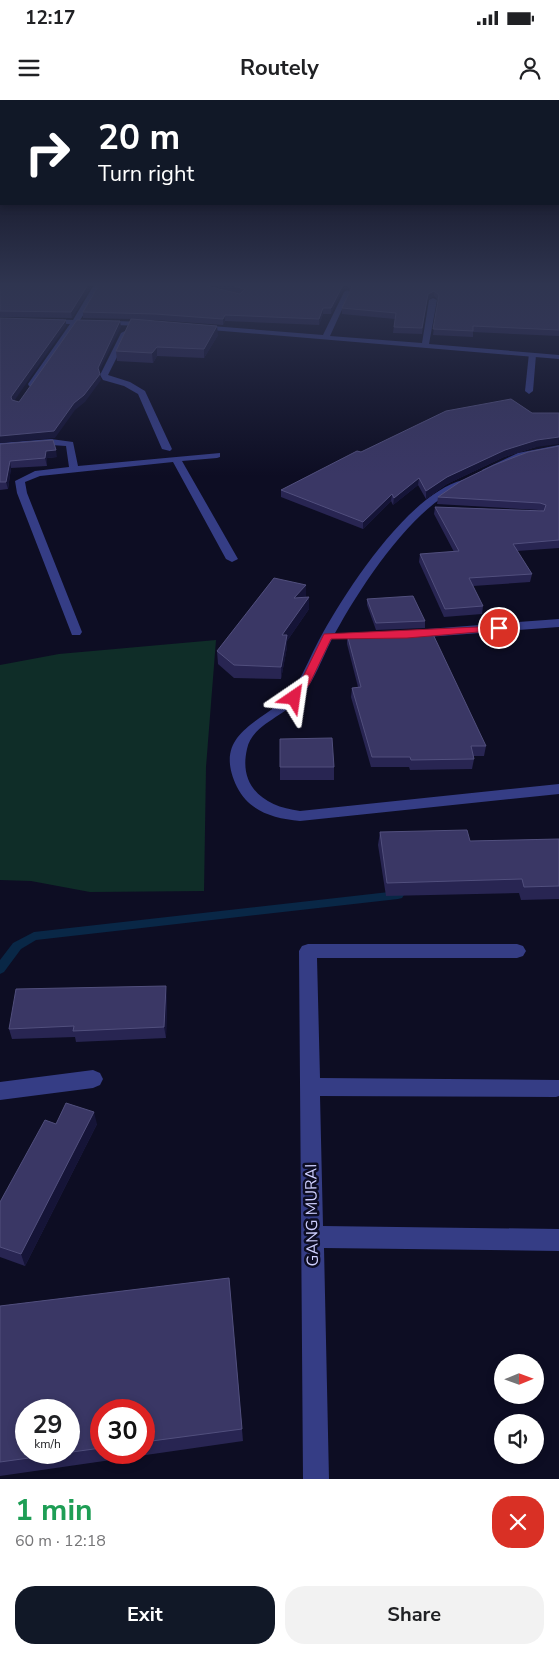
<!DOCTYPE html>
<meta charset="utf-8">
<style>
:root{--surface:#fff;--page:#f2f2f2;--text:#202124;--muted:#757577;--accent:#111827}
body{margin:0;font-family:"Nunito Sans",sans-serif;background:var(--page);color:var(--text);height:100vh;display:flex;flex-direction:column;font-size:19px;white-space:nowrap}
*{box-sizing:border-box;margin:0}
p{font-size:16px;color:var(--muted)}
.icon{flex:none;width:28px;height:28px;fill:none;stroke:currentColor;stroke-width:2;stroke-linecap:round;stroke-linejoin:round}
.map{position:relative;height:1379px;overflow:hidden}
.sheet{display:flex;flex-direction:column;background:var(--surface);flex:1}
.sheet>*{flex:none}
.guide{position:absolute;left:0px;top:0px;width:560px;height:105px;box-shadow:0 2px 8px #0003;background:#111827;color:#fff;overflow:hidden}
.needle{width:32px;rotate:89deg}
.controls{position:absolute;left:494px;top:1254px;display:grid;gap:10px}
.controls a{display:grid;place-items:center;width:50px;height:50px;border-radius:50%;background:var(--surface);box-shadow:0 2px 8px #0003;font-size:25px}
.speed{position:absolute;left:15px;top:1299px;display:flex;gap:10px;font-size:25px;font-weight:700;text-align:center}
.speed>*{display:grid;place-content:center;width:65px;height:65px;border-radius:50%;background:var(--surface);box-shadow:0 2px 8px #0003;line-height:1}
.speed small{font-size:12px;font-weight:400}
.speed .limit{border:8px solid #d22;background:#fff;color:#111}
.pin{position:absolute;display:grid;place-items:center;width:42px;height:42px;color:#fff;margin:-21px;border:2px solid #fff;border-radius:50%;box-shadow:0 1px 5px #0007}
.me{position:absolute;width:55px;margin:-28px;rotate:32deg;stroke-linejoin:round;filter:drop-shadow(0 0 4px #0008)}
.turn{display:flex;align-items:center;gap:18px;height:105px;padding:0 15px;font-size:22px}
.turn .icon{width:65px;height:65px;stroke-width:2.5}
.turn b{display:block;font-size:35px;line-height:42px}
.round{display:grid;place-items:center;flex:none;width:52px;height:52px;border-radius:20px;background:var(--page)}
.overview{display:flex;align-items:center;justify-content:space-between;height:85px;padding:0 15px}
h1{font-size:30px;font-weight:700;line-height:38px;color:#1e9e55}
.primary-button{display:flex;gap:10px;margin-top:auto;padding:10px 15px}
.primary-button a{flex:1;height:58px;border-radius:20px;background:var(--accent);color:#fff;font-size:20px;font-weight:700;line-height:58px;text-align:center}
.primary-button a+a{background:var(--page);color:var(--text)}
.status{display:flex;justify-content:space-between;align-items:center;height:35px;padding:0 25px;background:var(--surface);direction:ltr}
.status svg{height:14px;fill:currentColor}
header{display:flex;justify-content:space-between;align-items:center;height:65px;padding:0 15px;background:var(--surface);font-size:22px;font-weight:700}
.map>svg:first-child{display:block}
.green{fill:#0f2d28}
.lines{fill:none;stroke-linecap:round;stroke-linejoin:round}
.stream{fill:#092746;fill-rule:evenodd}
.lane{fill:#353d85;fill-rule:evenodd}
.street{fill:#353d85;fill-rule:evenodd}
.wall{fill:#282552;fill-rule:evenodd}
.shaded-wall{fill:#151437}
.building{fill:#3a3765;stroke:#514f7d;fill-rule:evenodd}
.route{fill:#e11d48;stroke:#92132f}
.labels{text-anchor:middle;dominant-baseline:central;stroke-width:5;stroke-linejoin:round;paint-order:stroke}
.near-street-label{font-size:16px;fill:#cfd0ff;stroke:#0d0d23}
</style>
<div class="status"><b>12:17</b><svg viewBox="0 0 49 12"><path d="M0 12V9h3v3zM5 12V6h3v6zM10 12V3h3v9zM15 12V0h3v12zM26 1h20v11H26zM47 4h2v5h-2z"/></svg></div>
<header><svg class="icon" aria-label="menu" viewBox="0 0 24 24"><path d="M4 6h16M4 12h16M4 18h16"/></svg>Routely<svg class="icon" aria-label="person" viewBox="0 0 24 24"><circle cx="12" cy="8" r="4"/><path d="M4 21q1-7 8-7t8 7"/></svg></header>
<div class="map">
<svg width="559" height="1379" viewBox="0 0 559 1379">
<rect width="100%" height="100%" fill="#0d0d23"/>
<polygon class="green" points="216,540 206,667 204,791 90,792 31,781 0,780 0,565 59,554"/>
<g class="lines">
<polygon class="stream" points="398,791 402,792 404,795 402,798 398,799 36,840 21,849 4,872 0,874 0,860 13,843 34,832"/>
<polygon class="lane" points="529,253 536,255 533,291 529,294 525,291"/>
<g class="street">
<polygon points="95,183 102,183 98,193 80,220 148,222 152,224 148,226 77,224 35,286 29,286 28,284 70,224 46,223 42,221 46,219 73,220"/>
<polygon points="347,190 350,192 330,236 422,243 429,200 433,198 437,200 429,244 559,255 559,259 199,229 195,227 199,225 323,235 344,192"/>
<polygon points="125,231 129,233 108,275 130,282 145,291 172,349 170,351 162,349 138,294 124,286 103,280 100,275 121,233"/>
<polygon points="51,339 73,342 78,366 220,353 220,357 217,358 182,361 238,459 232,462 226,459 173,362 40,376 25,382 27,393 82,532 80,535 72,535 17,393 15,381 35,371 69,367 66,346 51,345 0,349 0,343"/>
<polygon points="559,345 559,351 525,357 490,372 482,370 518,353"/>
<path d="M463,380L468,383L467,385C459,389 450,392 443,397C400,426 355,495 331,541C322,559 315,578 303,595C289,615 252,623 247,649C238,688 266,707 300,711L559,684V694L300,721C273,718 250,712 237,687C208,627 274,622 297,584C305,570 311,555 319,540C345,492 408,394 463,380Z"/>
<polygon points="559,519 559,527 414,538 408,534 414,530"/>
<polygon points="308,844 517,844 523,846 526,851 523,856 517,858 317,858 320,978 559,980 559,996 556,997 320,996 323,1126 559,1129 559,1151 324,1148 329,1379 303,1379 299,851 302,846"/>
<polygon points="93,970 100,973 103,979 100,985 93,988 0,1000 0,982"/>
</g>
</g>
<g class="wall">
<polygon points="0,183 93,183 72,218 0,217"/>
<polygon points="201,183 559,183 559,236 473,232 473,237 433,235 438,200 434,196 427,200 422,234 393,233 395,219 342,214 342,208 350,191 348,188 342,191 331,214 323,214 319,225 225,221 223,225 155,220 139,220 218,235 204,258 157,256 153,263 117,261 116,251 131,219 83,218 83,212 241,194"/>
<polygon points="532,313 536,347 504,357 447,384 426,399 418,385 393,405 391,401 363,429 281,397 281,390 361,352"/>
<polygon points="0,344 57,357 47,358 47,366 11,368 8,389 0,390"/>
<polygon points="559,346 559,448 517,451 532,474 530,482 473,486 483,506 482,514 444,517 419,462 420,454 454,452 434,414 435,407 541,411 539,410 437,404 438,397"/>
<polygon points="305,497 309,497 309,509 287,541 287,547 281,579 234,578 218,564 217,551"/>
<polygon points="367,499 425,521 425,528 376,530 367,505"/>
<polygon points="347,534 486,646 484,656 473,656 474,659 472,669 410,670 409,667 371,667 351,597 352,588 358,587 347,544"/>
<polygon points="280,639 334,667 334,680 280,680"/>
<polygon points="380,732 470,741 559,739 559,799 521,800 519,793 386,796 378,745"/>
<polygon points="167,897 166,938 76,942 75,937 12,939 9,929"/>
<polygon points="56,1024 97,1024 25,1166 0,1157 0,1102"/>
<path d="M229,1178L243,1341L0,1376V1206ZM101,1310H144V1352H101Z"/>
</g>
<g class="shaded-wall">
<polygon points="89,183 93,183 72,218 71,212"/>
<polygon points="347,183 348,183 348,188 342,191 331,214 331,208 343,185"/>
<polygon points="434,191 434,196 427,200 422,234 428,194"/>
<polygon points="323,208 323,214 319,225 319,219"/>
<polygon points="225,215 225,221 223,225 223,219"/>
<polygon points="66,220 66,226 12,304 11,297"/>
<polygon points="120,221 121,227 98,274 98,268"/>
<polygon points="217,226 218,235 204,258 204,249"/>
<polygon points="157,247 157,256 153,263 152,253"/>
<polygon points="100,274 101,280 85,302 75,310 55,338 0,343 0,336 74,303"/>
<polygon points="559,337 559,344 536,347 504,357 447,384 426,399 426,391 447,377 505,350 537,340"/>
<polygon points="56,350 57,357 47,358 47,366 45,358 46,351"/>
<polygon points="10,361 11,368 8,389 6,382"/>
<polygon points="419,378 418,385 393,405 394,398"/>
<polygon points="392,394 391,401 363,429 363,422"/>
<polygon points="306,485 306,497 294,498"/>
<polygon points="309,497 309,509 287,541 287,547 281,579 282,535"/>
<polygon points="166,886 167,897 166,938 164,927"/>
<polygon points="94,1012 97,1024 25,1166 21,1154"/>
</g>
<g class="building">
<polygon points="0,183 89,183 71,212 0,211"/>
<polygon points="100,183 195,183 240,194 245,189 223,183 347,183 343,185 331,208 323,208 319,219 225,215 223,219 155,214 83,212"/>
<polygon points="349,183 559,183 559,230 473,226 473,231 433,229 439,195 434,191 428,194 422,228 394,227 396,213 342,208 352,187"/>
<polygon points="0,218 66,220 11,297 12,300 19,302 77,220 120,221 98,268 100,274 84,295 74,303 54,331 0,336"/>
<polygon points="131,219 217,226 204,249 157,247 152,253 116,251"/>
<polygon points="511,299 532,313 559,313 559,337 537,340 505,350 447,377 426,391 419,378 394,398 392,394 363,422 281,390 357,351 361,352 446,311"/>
<polygon points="53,340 56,350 46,351 45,358 10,361 6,382 0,382 0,344"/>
<polygon points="559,346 559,440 513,444 532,474 469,478 483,506 445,509 420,454 459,451 435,407 544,411 546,405 540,403 438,397 461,381 494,365 528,352"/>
<polygon points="274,478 306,485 294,498 309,497 282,535 287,535 281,567 234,565 217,551"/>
<polygon points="413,496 425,521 376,523 367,499"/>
<polygon points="431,530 486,646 471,646 474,659 411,660 410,657 372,657 352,588 361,587 347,534"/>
<polygon points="332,638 334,667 280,667 280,639"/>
<polygon points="467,730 470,741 559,739 559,786 524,787 522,779 387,783 380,732"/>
<polygon points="166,886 164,927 73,931 74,926 9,929 16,889"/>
<polygon points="66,1003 94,1012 21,1154 0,1147 0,1102 45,1020 56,1024"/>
<path d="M229,1178L242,1329L144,1342V1310H101V1348L0,1362V1206ZM26,1310H69V1352H26Z"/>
</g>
<linearGradient id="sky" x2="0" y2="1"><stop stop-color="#070713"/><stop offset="0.49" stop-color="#2f3550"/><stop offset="1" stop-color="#2f3550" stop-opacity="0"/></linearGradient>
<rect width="559" height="376" fill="url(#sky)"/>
<polygon class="route" points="499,526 502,527 502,530 407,538 331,539 310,583 298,600 294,601 289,598 300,583 324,534"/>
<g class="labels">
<g class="near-street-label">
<text transform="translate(312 1115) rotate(-91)">GANG MURAI</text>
</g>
</g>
</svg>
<div class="controls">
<a><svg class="needle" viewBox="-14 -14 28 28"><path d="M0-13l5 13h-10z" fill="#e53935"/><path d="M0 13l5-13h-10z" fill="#757577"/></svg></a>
<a><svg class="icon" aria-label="sound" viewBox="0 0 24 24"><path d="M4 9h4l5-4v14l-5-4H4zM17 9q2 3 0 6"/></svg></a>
</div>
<div class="speed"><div>29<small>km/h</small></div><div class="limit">30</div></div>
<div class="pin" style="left:499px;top:528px;background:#d93025"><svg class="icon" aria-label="arrive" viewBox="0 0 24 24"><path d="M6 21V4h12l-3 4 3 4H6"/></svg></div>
<svg class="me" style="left:294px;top:598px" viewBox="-20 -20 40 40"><path d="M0-17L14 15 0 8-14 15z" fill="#e11d48" stroke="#fff" stroke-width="4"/></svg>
<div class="guide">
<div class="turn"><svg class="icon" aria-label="right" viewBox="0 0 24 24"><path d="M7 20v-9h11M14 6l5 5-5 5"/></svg><div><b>20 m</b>Turn right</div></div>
</div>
</div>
<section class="sheet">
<div class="overview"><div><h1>1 min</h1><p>60 m · 12:18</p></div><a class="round" style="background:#d93025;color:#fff"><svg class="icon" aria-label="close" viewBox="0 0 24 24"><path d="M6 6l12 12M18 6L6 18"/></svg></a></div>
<div class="primary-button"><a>Exit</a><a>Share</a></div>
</section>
